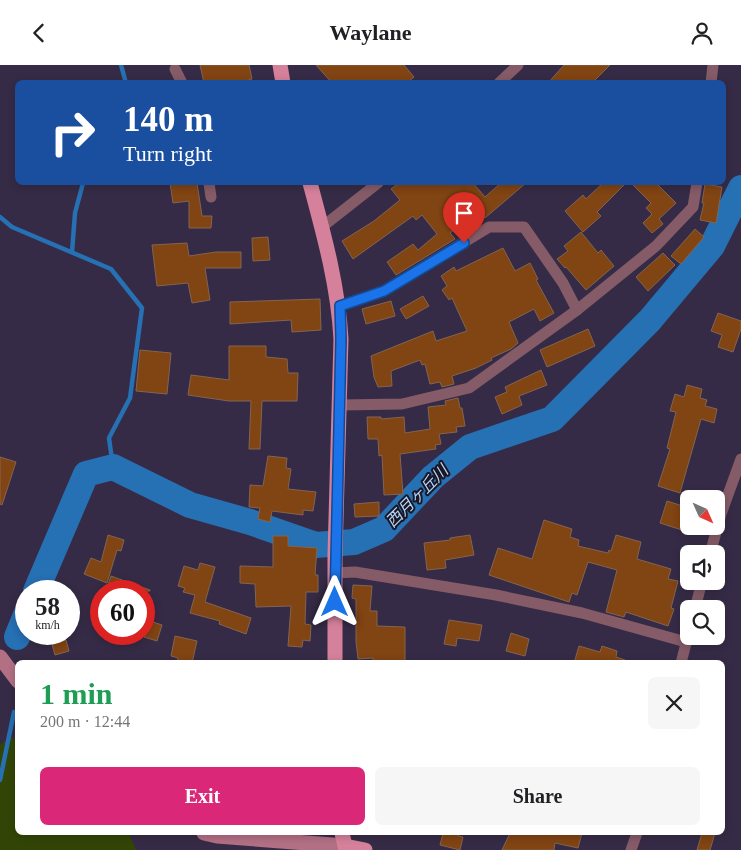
<!DOCTYPE html>
<meta charset="utf-8">
<style>
:root{--surface:#fff;--page:#f6f6f6;--text:#202124;--muted:#757577;--accent:#db2777}
body{margin:0;font-family:"Times New Roman","Noto Sans JP",serif;background:var(--page);color:var(--text);height:100vh;display:flex;flex-direction:column;font-size:19px;white-space:nowrap}
*{box-sizing:border-box;margin:0}
p{font-size:16px;color:var(--muted)}
.icon{flex:none;width:28px;height:28px;fill:none;stroke:currentColor;stroke-width:2;stroke-linecap:round;stroke-linejoin:round}
.map{position:relative;flex:1;overflow:hidden}
.drawer{position:absolute;left:15px;top:595px;width:710px;height:175px;display:flex;flex-direction:column;background:var(--surface);border-radius:8px;box-shadow:0 2px 8px #0003}
.drawer>*{flex:none}
.top-card{position:absolute;left:15px;top:15px;width:711px;height:105px;border-radius:8px;box-shadow:0 2px 8px #0003;background:#1a4fa0;color:#fff;overflow:hidden}
.needle{width:32px;rotate:135deg}
.controls{position:absolute;left:680px;top:425px;display:grid;gap:10px}
.controls a{display:grid;place-items:center;width:45px;height:45px;border-radius:8px;background:var(--surface);box-shadow:0 2px 8px #0003;font-size:25px}
.speed{position:absolute;left:15px;top:515px;display:flex;gap:10px;font-size:25px;font-weight:700;text-align:center}
.speed>*{display:grid;place-content:center;width:65px;height:65px;border-radius:50%;background:var(--surface);box-shadow:0 2px 8px #0003;line-height:1}
.speed small{font-size:12px;font-weight:400}
.speed .limit{border:8px solid #d22;background:#fff;color:#111}
.pin{position:absolute;display:grid;place-items:center;width:42px;height:42px;color:#fff;margin:-51px -21px;border-radius:50% 50% 50% 0;rotate:-45deg;box-shadow:0 0 5px #0007}
.pin .icon{rotate:45deg}
.me{position:absolute;width:55px;margin:-28px;rotate:0deg;stroke-linejoin:round;filter:drop-shadow(0 0 4px #0008)}
.turn{display:flex;align-items:center;gap:18px;height:105px;padding:0 25px;font-size:22px}
.turn .icon{width:65px;height:65px;stroke-width:2.5}
.turn b{display:block;font-size:35px;line-height:42px}
.round{display:grid;place-items:center;flex:none;width:52px;height:52px;border-radius:8px;background:var(--page)}
.overview{display:flex;align-items:center;justify-content:space-between;height:85px;padding:0 25px}
h1{font-size:30px;font-weight:700;line-height:38px;color:#1e9e55}
.cta{display:flex;gap:10px;margin-top:auto;padding:10px 25px}
.cta a{flex:1;height:58px;border-radius:8px;background:var(--accent);color:#fff;font-size:20px;font-weight:700;line-height:58px;text-align:center}
.cta a+a{background:var(--page);color:var(--text)}
header{display:flex;justify-content:space-between;align-items:center;height:65px;padding:0 25px;background:var(--surface);font-size:22px;font-weight:700}
.map>svg:first-child{display:block}
.green{fill:#324506}
.lines{fill:none;stroke-linecap:round;stroke-linejoin:round}
.stream{stroke:#2670b4;stroke-width:4.5}
.river{stroke:#2670b4;stroke-width:26}
.building{fill:#814413;stroke:#836451}
.street{stroke:#855b67;stroke-width:11}
.secondary{stroke:#b37084;stroke-width:15}
.primary{stroke:#d6819b;stroke-width:15}
.route-casing{stroke:#114b97;stroke-width:12}
.route{stroke:#1a73e8;stroke-width:9}
.labels{text-anchor:middle;dominant-baseline:central;stroke-width:4;stroke-linejoin:round;paint-order:stroke}
.water-label{font-size:16px;font-style:italic;fill:#b3d5fa;stroke:#1b1623}
</style>
<header><svg class="icon" aria-label="back" viewBox="0 0 24 24"><path d="M15 5l-7 7 7 7"/></svg>Waylane<svg class="icon" aria-label="person" viewBox="0 0 24 24"><circle cx="12" cy="8" r="4"/><path d="M4 21q1-7 8-7t8 7"/></svg></header>
<div class="map">
<svg width="741" height="785" viewBox="0 0 741 785">
<rect width="100%" height="100%" fill="#362b46"/>
<polygon class="green" points="10,672 17,674 18,768 129,768 136,785 0,785 0,680"/>
<g class="lines">
<g class="stream">
<polyline points="121,0 126,18"/>
<polyline points="0,152 12,162 111,204 142,243 130,333 109,373 113,402"/>
<polyline points="72,187 75,148 83,118"/>
<polyline points="0,715 14,647"/>
</g>
<g class="river">
<polyline points="36,526 86,409 113,402 190,440 250,457 316,480 354,477 384,464 433,412 470,382 552,354 650,255 712,181 741,123"/>
<polyline points="17,572 26,550"/>
</g>
</g>
<g class="building">
<polygon points="200,0 249,0 252,14 239,18 204,18"/>
<polygon points="316,0 404,0 414,12 407,18 332,18"/>
<polygon points="564,0 610,0 592,18 548,18"/>
<polygon points="170,118 197,118 202,151 212,151 211,163 189,163 189,136 173,138"/>
<polygon points="399,118 473,118 485,132 501,118 526,118 485,153 478,145 450,168 455,174 396,210 387,197 413,179 418,185 437,169 422,150 416,155 413,151 353,194 342,176 374,156 400,135 391,124"/>
<polygon points="603,118 626,118 597,147 601,151 583,167 565,146 583,130 586,134"/>
<polygon points="631,118 656,118 676,138 659,154 663,159 652,168 643,158 652,149 646,143 651,138"/>
<polygon points="705,119 722,122 716,158 700,155 704,138 702,138"/>
<polygon points="695,164 704,172 681,199 671,191"/>
<polygon points="581,167 598,188 601,185 614,201 586,225 566,202 565,203 557,194 568,186 564,181"/>
<polygon points="268,172 270,195 253,196 252,173"/>
<polygon points="187,178 189,191 216,187 241,187 241,203 205,203 210,235 192,238 188,218 157,221 152,180"/>
<polygon points="503,183 515,206 530,198 538,214 536,215 554,248 540,256 534,244 509,257 518,278 511,284 491,293 492,295 476,303 452,311 454,319 442,322 440,317 430,319 425,299 422,300 420,295 391,306 392,321 378,322 374,312 371,291 433,266 436,276 467,266 452,233 449,235 442,225 447,221 441,211 454,202 456,206"/>
<polygon points="663,188 675,200 648,226 636,212"/>
<polygon points="423,231 429,241 406,254 400,244"/>
<polygon points="320,234 321,265 292,267 291,255 230,259 230,237"/>
<polygon points="391,236 395,251 366,259 362,244"/>
<polygon points="718,248 741,256 741,264 733,287 718,282 722,270 711,266"/>
<polygon points="588,264 595,281 547,302 540,285"/>
<polygon points="229,281 266,281 266,292 287,294 288,308 298,308 297,336 262,336 260,384 249,384 251,336 229,336 188,330 191,310 229,315"/>
<polygon points="140,285 171,288 167,329 136,326"/>
<polygon points="541,305 547,320 519,331 522,340 502,349 495,332 507,327 505,322"/>
<polygon points="687,320 702,324 700,333 707,335 705,341 717,344 714,358 701,354 680,428 658,421 670,384 667,383 676,347 670,346 675,329 684,332"/>
<polygon points="458,333 460,343 462,343 465,361 456,362 457,367 439,369 441,379 435,380 436,384 400,389 403,429 384,430 382,390 379,391 378,374 368,374 367,352 381,352 381,354 404,352 405,368 430,364 428,342 446,340 445,336"/>
<polygon points="268,391 287,393 286,403 291,404 288,424 316,427 313,446 303,445 303,450 272,446 270,457 258,454 260,443 249,442 250,420 263,421"/>
<polygon points="0,392 16,397 2,440 0,439"/>
<polygon points="667,436 689,443 689,455 685,466 660,458"/>
<polygon points="379,437 379,451 355,452 354,439"/>
<polygon points="544,455 572,464 570,472 579,475 578,481 608,488 609,485 611,486 616,470 641,477 637,494 671,504 668,514 678,516 671,543 674,544 668,561 626,547 624,552 606,547 617,505 588,497 577,530 572,528 569,537 489,510 498,483 532,494"/>
<polygon points="108,470 124,475 121,486 117,485 107,518 84,509 91,493 101,497"/>
<polygon points="470,470 474,490 445,495 446,503 427,505 424,478 450,475 450,473"/>
<polygon points="273,471 288,471 288,481 317,483 315,510 318,510 318,527 306,527 305,559 311,560 310,576 303,575 302,582 288,581 291,541 256,542 255,519 240,518 240,501 273,502"/>
<polygon points="200,498 215,502 205,537 251,553 246,569 219,559 220,556 190,548 195,530 183,527 185,523 178,521 184,501 198,505"/>
<polygon points="111,511 150,525 150,526 106,526"/>
<polygon points="353,520 372,521 370,546 377,546 377,561 405,562 405,598 373,598 373,593 358,594 356,576 356,534 352,533"/>
<polygon points="144,554 162,560 157,576 144,572"/>
<polygon points="449,555 482,560 479,576 457,573 456,581 444,579"/>
<polygon points="511,568 529,574 525,591 506,586"/>
<polygon points="175,571 197,576 192,598 177,598 178,593 171,591"/>
<polygon points="66,575 69,586 55,590 52,579"/>
<polygon points="579,581 600,587 602,581 617,586 616,592 625,595 624,598 574,598"/>
<polygon points="443,768 459,768 458,771 463,772 460,785 440,780"/>
<polygon points="510,768 582,768 578,783 555,778 554,785 502,785"/>
<polygon points="702,768 715,768 710,785 697,785"/>
</g>
<g class="lines">
<g class="street">
<polyline points="175,4 182,18"/>
<polyline points="499,18 518,0"/>
<polyline points="711,18 713,0"/>
<polyline points="209,118 211,132"/>
<polyline points="322,162 378,118"/>
<polyline points="339,241 384,226 489,162 524,162 563,218 577,245"/>
<polyline points="340,340 402,339 469,323 577,245 656,181 693,142 697,118"/>
<polyline points="710,489 721,449 741,394"/>
<polyline points="335,508 355,507 496,530 582,548 686,577"/>
<polyline points="695,544 702,516"/>
<polyline points="681,598 689,567"/>
<polyline points="631,785 637,768"/>
</g>
<g class="secondary">
<polyline points="0,592 18,616"/>
<polyline points="204,768 217,771 345,781 344,785"/>
</g>
<g class="primary">
<polyline points="280,0 283,18"/>
<path d="M310,118C324,170 338,220 341,274L335,490V598"/>
<polyline points="342,768 345,781 365,785"/>
</g>
</g>
<g class="lines">
<g class="route-casing">
<polyline id="route" points="335,537 341,274 340,241 384,226 464,178"/>
</g>
<use href="#route" class="route"/>
</g>
<g class="labels">
<g class="water-label">
<text transform="translate(417 431) rotate(-45)">西月ヶ丘川</text>
</g>
</g>
</svg>
<div class="controls">
<a><svg class="needle" viewBox="-14 -14 28 28"><path d="M0-13l5 13h-10z" fill="#e53935"/><path d="M0 13l5-13h-10z" fill="#757577"/></svg></a>
<a><svg class="icon" aria-label="sound" viewBox="0 0 24 24"><path d="M4 9h4l5-4v14l-5-4H4zM17 9q2 3 0 6"/></svg></a>
<a><svg class="icon" aria-label="search" viewBox="0 0 24 24"><circle cx="10" cy="10" r="6"/><path d="M15 15l6 6"/></svg></a>
</div>
<div class="speed"><div>58<small>km/h</small></div><div class="limit">60</div></div>
<div class="pin" style="left:464px;top:178px;background:#d93025"><svg class="icon" aria-label="arrive" viewBox="0 0 24 24"><path d="M6 21V4h12l-3 4 3 4H6"/></svg></div>
<svg class="me" style="left:335px;top:537px" viewBox="-20 -20 40 40"><path d="M0-17L14 15 0 8-14 15z" fill="#1a73e8" stroke="#fff" stroke-width="4"/></svg>
<div class="top-card">
<div class="turn"><svg class="icon" aria-label="right" viewBox="0 0 24 24"><path d="M7 20v-9h11M14 6l5 5-5 5"/></svg><div><b>140 m</b>Turn right</div></div>
</div>
<section class="drawer">
<div class="overview"><div><h1>1 min</h1><p>200 m · 12:44</p></div><a class="round"><svg class="icon" aria-label="close" viewBox="0 0 24 24"><path d="M6 6l12 12M18 6L6 18"/></svg></a></div>
<div class="cta"><a>Exit</a><a>Share</a></div>
</section>
</div>
